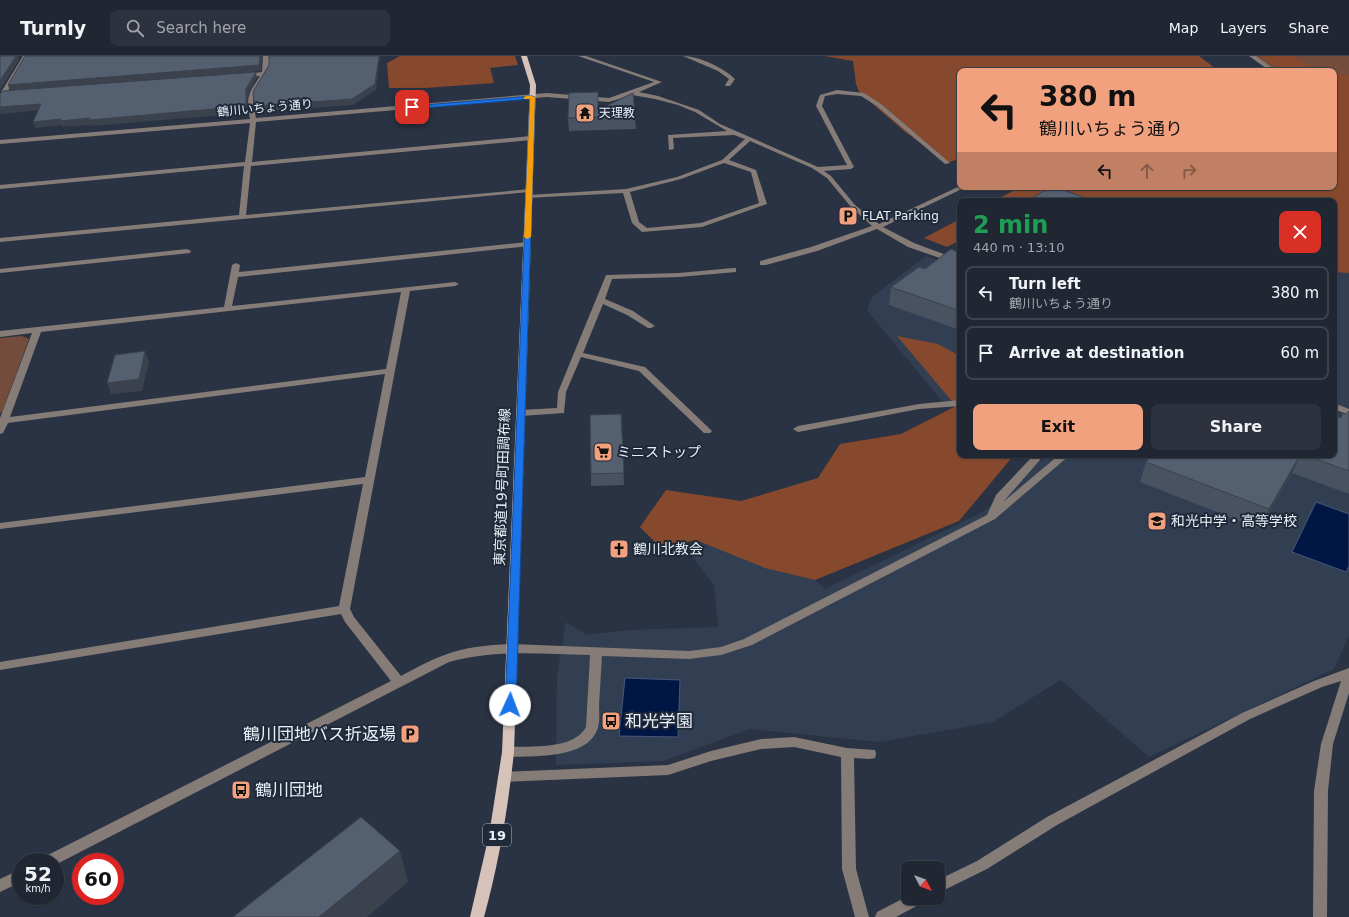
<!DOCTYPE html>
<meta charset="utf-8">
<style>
:root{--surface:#202632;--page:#2d323e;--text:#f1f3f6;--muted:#a2a5ac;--line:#3d434d;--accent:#f2a17e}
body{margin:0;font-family:"DejaVu Sans","Noto Sans JP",sans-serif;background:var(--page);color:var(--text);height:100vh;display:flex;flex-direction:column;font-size:15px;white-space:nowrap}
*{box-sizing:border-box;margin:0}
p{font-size:13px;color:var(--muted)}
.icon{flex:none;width:22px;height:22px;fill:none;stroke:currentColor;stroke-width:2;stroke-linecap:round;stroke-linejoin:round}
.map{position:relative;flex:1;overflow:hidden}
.drawer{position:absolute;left:957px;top:142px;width:380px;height:260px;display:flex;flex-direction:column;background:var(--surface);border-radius:8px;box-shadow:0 1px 3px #0004,0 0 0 1px var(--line)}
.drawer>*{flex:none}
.guide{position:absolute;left:957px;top:12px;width:380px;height:122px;border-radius:8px;box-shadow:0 1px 3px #0004,0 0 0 1px var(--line);background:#f2a17e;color:#111;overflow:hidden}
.needle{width:26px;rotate:131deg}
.tools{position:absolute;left:901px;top:805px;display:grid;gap:8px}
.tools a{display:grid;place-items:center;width:44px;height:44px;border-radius:8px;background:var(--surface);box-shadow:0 1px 3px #0004,0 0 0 1px var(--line);font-size:20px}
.speed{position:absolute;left:12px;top:797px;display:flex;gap:8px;font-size:20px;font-weight:700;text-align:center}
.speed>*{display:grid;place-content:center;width:52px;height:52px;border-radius:50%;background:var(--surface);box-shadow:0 1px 3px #0004,0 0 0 1px var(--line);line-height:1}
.speed small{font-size:10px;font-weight:400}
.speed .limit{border:6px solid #d22;background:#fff;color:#111}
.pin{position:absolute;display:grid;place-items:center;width:34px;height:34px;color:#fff;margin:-17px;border-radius:8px;box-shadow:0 2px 6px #0006}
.me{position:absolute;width:44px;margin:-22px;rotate:2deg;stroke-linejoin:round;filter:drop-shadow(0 0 3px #0008)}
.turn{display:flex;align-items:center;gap:14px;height:84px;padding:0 16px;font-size:18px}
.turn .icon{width:52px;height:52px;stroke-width:2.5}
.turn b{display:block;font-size:28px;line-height:34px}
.lanes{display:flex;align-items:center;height:38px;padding:0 16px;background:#0003;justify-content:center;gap:20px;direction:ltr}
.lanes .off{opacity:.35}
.round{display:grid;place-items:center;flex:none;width:42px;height:42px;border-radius:8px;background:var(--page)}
.head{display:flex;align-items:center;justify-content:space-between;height:68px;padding:0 16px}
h1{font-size:24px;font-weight:600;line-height:30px;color:#1e9e55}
.button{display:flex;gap:8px;margin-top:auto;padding:8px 16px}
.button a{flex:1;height:46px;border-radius:8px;background:var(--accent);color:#111;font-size:16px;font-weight:600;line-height:46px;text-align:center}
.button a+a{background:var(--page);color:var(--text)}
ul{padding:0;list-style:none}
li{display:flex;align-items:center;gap:12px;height:54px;margin:0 8px 6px;padding:0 8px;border:2px solid var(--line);border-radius:8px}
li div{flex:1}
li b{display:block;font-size:15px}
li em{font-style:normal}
header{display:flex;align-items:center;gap:24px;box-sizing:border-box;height:56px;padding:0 20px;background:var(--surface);border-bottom:1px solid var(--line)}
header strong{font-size:19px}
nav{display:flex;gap:22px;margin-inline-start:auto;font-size:14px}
.search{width:280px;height:36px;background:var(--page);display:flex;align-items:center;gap:10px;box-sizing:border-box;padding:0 14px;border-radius:8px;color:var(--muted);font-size:15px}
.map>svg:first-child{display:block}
.built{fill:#323f53}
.green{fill:#734c3b}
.forest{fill:#87492e}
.water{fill:#001746;stroke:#46587c}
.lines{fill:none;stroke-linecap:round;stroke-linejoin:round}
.minor{fill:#857b77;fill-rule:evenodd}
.major{fill:#d7c2ba;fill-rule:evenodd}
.wall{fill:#485260}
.shaded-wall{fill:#3b424e}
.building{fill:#545f70;stroke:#3b424e}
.route{fill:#1a73e8;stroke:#114b97}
.slow{fill:#f59e0b}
.labels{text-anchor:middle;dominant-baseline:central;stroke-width:4;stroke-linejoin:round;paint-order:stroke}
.far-street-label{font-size:12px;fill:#e8eff9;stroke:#202938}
.far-poi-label{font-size:12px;fill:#e8eff9;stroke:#202938;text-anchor:start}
.shield{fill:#202938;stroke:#acb4bf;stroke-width:1}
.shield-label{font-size:13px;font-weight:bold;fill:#e8eff9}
.poi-label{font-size:14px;fill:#e8eff9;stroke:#202938;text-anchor:start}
.street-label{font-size:14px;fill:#e8eff9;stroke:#202938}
.near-poi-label{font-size:17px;fill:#e8eff9;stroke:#202938;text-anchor:start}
</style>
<header>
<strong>Turnly</strong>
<div class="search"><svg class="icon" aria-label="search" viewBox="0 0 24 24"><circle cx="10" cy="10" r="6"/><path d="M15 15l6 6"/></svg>Search here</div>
<nav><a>Map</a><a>Layers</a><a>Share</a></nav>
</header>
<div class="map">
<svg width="1349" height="861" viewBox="0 0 1349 861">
<rect width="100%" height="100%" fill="#2a3343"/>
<g class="built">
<polygon points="926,200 960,212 960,344 942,345 867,254 872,241"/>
<polygon points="1349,204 1349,580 1334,613 1149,701 1061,624 993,666 879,686 750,673 663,705 556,709 557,619 566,566 587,579 628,574 718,571 714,530 686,491 732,474 773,486 825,533 983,456 1047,399 1334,399 1334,206"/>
</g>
<g class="green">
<polygon points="1255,0 1349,0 1349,57 1334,52 1334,15 1258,15 1275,15"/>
<polygon points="22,280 29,283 2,356 0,357 0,282"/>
</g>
<g class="forest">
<polygon points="400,0 515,0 518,9 490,12 494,27 425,32 389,32 387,7"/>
<polygon points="825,0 1199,0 1219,15 960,15 960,104 958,103 947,107 903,74 859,36 856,28 853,5"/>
<polygon points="1260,0 1293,0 1318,15 1282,15"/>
<polygon points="1334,18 1349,19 1349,217 1334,216 1334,145 994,145 1013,135 1010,131 1334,131"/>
<polygon points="960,163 960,184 947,191 924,182"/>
<polygon points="897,280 938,288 960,300 960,399 1014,399 959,465 815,524 765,512 696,484 661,492 640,471 666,434 741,445 818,422 840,388 901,378 956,350"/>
</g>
<g class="water">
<polygon points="1316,446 1349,458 1349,510 1346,516 1292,496"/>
<polygon points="625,622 680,624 678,681 619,680"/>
</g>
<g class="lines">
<g class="minor">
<polygon points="23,0 29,0 3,43 0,45 0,38"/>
<path d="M263,0H269V15L254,39L253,45L256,62L547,37L609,42L654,26L578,0H586L662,26L639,36L658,40L699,54L720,68L818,111L847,109L816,50L820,39L837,34L864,37L881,48L950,107L945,108L877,50L861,40L837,38L825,40L822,50L854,111L851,113L824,115L831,120L855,149L879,168L960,130L966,131L883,171L914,187L960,204V209L908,191L877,173L817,195L766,209H760V205L811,191L872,170L851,151L827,122L812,112L750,85L729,104L756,114L767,148L702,171L642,176L632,167L623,137L527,142L526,141L529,139L626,133L677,121L722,104L745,83L734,79L673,82L674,93L669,94L668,79L727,75L695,56L678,49L655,43L632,39L609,46L547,41L256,66L252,106L531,80L534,82L531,84L251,110L246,159L531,133V135L529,136L0,186V182L239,159L244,110L0,133V129L245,106L250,67L0,88V84L250,63C246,40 248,39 260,20L244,22L241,20L244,18L262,16ZM724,107L751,116L759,147L701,167L647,172L639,166L630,136L681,123Z"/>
<path d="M683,0C699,0 724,12 735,23L730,30H726L725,29L729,23L718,15Z"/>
<polygon points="1249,0 1256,0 1277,15 1270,15"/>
<path d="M527,186H530V190L238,221L232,250L455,226L459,228L455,230L410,235L350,553L354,561L401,620C414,613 428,605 442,600C464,591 489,589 512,588L689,595L721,591L744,583L987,459L996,439L1030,403L1029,399H1039L1040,404L1003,446L1059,399H1070L995,463L752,589L721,599L689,603L602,600C601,616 600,633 599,649C599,656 600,664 598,671C590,703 534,700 508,701L503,700L502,696L503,692L508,691C530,690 574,694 586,671L590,599C542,598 495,593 449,606L55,809V806H40L42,802L391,625L345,566L341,558L0,614V606L339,550L363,428L0,473V467L365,421L385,318L8,367L3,377L0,378V362L32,277L0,281V275L224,251L232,209L236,207L240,209L239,216ZM401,236L386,313L10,361L41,276Z"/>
<polygon points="187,193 191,195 190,197 0,217 0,213"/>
<polygon points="733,212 736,212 736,216 679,221 612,223 605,243 633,255 655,270 651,272 648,272 627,259 603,248 583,297 645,311 710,373 712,375 710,377 704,377 639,315 581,301 566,336 564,357 521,360 516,357 521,354 557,352 558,336 606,219 679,217"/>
<polygon points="960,344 960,350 919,353 798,376 793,373 798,370 919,348"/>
<polygon points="1334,347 1349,353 1349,359 1334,353"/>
<polygon points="1349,612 1349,637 1333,688 1328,735 1327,861 1313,861 1314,735 1321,688 1341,625 1322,631 1250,663 1057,769 987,813 938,837 938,824 977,805 1047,761 1242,657 1314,625"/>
<polygon points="794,681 847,692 875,694 876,698 875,702 870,703 854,702 856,813 869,861 855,861 842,813 841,701 794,691 761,693 711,705 668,719 505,726 500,725 498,721 500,717 505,716 668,709 711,695 761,683"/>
<polygon points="21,813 21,826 0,836 0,823"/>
<polygon points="908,840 908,842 924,842 922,847 896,861 875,861 877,856"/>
</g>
<path class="major" d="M521,0H527L536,29L514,696C508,752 499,807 484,861H470L489,779L502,696L530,29Z"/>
</g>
<g class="wall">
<polygon points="598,54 635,60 636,73 569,75 568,62"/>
<polygon points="1032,142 1095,145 1032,145"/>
<polygon points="960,197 960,274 889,249 891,231 925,213"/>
<polygon points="1349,355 1349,438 1292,417 1260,473 1140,426 1146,406 1151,399 1334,399 1341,362 1346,358"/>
<polygon points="621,358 624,429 591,430 591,418"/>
</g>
<g class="shaded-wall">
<polygon points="16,0 18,0 19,4 0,34 0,25"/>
<polygon points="262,0 261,15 10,35 8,29"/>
<polygon points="379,0 380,0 376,34 353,49 257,56 255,50"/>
<polygon points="256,16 257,22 248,39 247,57 92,70 91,69 62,71 62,69 35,72 33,66 61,63 90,62 246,33"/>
<polygon points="41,48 43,54 0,58 0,51"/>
<polygon points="145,295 149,306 142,335 111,338 107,327"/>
<polygon points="1300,399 1292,417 1260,473 1269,453"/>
<polygon points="400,795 408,826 367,861 319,861"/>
</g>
<g class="building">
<polygon points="0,0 16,0 0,25"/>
<polygon points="25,0 260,0 259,9 8,29"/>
<polygon points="269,0 379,0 375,28 352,43 255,50 253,39 254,34 269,9"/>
<polygon points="256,16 246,33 246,50 90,64 90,62 60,65 61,63 33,66 41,48 0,51 0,38 3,35"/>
<polygon points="598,36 598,54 633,37 635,60 568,62 569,37"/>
<polygon points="1051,131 1054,131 1095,145 1040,145 1032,142"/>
<polygon points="951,193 960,197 960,255 891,231 919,211 925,213"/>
<polygon points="145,295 139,323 107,327 115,299"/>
<polygon points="1349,355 1349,415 1305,399 1334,399 1334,359 1341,362 1343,357 1346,358"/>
<polygon points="621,358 624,417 591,418 590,359"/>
<polygon points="1151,399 1300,399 1269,453 1146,406"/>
<polygon points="361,761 400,795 319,861 233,861"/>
</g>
<polygon class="route" points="532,40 535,41 516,649 514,652 510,653 506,652 505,649 530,43 412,53 409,51 412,50"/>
<polygon class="slow" points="526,40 532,40 535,41 531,181 527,183 524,181 530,43 524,43 524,41"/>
<defs>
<g id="temple-square" transform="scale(1)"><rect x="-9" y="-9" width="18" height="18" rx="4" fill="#f2a17e" stroke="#202938"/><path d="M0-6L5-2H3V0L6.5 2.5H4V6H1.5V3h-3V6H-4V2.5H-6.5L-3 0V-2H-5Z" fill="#111"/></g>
<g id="parking-square" transform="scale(1)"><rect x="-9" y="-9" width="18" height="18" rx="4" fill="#f2a17e" stroke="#202938"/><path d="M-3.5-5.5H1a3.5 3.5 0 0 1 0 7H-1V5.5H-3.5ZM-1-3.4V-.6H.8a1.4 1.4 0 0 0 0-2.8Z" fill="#111"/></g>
<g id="supermarket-square" transform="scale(1)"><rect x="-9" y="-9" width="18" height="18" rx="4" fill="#f2a17e" stroke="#202938"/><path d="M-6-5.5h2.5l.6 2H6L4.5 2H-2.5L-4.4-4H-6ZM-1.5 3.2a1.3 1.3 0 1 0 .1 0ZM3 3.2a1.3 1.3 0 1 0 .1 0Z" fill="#111"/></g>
<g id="school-square" transform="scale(1)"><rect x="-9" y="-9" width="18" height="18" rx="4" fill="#f2a17e" stroke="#202938"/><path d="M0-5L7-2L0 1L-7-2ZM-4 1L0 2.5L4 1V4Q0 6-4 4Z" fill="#111"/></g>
<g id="church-square" transform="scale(1)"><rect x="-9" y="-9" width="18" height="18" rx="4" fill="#f2a17e" stroke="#202938"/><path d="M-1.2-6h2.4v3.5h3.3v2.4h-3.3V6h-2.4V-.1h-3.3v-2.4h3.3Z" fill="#111"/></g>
<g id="bus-square" transform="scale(1)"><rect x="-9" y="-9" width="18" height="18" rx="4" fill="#f2a17e" stroke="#202938"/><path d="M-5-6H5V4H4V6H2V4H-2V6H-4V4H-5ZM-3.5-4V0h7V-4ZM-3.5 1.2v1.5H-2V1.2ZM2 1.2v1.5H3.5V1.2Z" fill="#111"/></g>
</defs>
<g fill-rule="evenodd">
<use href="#temple-square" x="585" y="57"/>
<use href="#parking-square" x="848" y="160"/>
<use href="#supermarket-square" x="603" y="396"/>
<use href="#school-square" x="1157" y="465"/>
<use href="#church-square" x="619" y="493"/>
<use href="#bus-square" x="611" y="665"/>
<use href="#parking-square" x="410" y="678"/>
<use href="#bus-square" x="241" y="734"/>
</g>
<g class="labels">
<g class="far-street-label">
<text transform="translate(265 52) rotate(-5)">鶴川いちょう通り</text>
</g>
<g class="far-poi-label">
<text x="599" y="57">天理教</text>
<text x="862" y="160">FLAT Parking</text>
</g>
<rect class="shield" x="483" y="768" width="28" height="22" rx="3"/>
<g class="shield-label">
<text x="497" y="779">19</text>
</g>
<g class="poi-label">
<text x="617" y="396">ミニストップ</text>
<text x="1171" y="465">和光中学・高等学校</text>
<text x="633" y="493">鶴川北教会</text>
</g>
<g class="street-label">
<text transform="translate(502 431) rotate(-88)">東京都道19号町田調布線</text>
</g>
<g class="near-poi-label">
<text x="625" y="665">和光学園</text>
<text x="396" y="678" text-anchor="end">鶴川団地バス折返場</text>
<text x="255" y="734">鶴川団地</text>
</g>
</g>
</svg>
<div class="tools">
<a><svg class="needle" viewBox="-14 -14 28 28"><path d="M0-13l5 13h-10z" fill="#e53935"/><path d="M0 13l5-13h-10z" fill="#a2a5ac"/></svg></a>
</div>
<div class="speed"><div>52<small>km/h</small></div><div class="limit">60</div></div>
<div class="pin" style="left:412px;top:51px;background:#d93025"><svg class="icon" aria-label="arrive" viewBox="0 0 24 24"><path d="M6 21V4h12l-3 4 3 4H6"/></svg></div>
<svg class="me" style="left:510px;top:649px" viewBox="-20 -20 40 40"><circle r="19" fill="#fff"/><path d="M0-13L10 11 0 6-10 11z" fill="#1a73e8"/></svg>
<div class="guide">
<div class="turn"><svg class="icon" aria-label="left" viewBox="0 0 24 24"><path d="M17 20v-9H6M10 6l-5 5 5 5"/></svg><div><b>380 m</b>鶴川いちょう通り</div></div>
<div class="lanes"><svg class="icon" aria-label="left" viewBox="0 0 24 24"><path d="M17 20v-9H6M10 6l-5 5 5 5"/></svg><svg class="icon off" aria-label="ahead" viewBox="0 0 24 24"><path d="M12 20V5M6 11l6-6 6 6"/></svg><svg class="icon off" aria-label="right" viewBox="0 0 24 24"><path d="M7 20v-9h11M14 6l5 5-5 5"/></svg></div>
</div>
<section class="drawer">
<div class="head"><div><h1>2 min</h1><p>440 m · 13:10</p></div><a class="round" style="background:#d93025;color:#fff"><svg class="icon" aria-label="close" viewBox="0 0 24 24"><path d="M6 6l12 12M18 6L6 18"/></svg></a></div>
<ul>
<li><svg class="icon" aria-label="left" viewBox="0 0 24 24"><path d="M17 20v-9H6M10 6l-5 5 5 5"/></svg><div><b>Turn left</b><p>鶴川いちょう通り</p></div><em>380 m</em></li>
<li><svg class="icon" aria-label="arrive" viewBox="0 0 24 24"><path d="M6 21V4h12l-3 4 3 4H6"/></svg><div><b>Arrive at destination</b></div><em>60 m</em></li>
</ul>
<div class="button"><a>Exit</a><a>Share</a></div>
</section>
</div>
